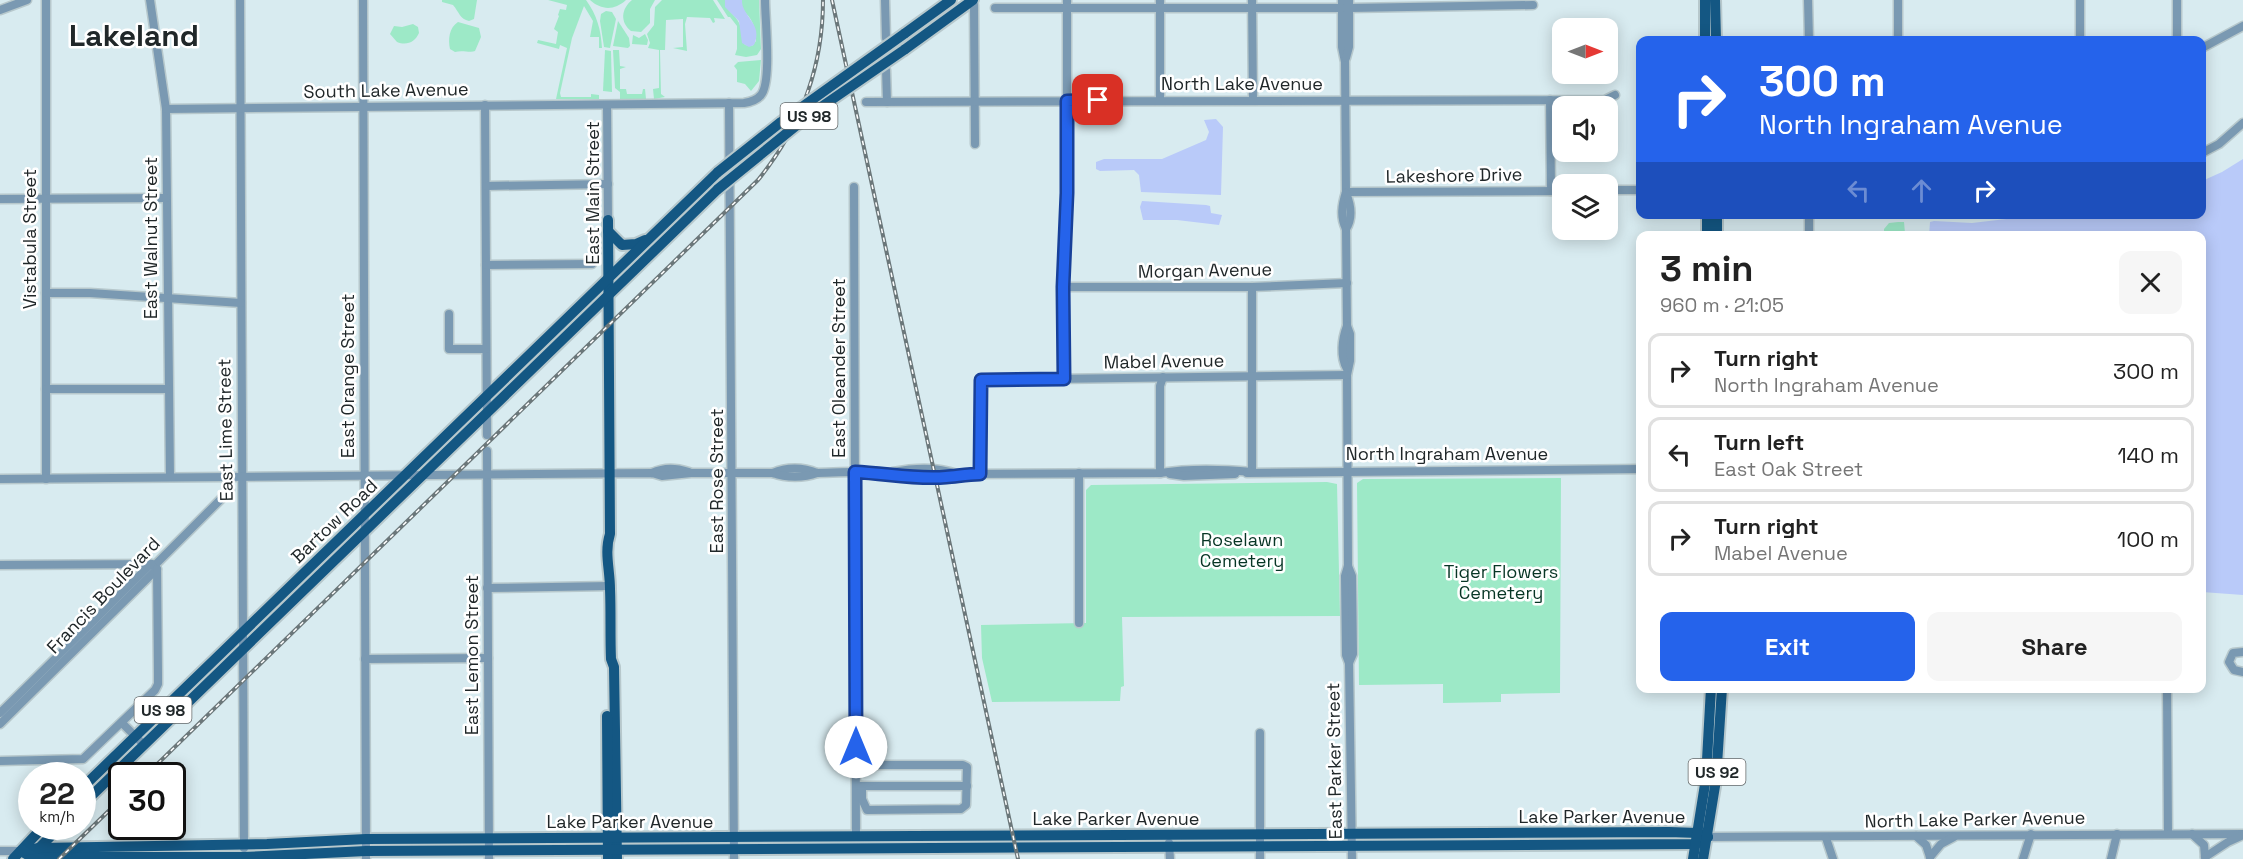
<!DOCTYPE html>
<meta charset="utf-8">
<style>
:root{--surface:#fff;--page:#f6f6f6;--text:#222;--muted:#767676;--line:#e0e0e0;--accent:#2563eb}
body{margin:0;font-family:"Space Grotesk",sans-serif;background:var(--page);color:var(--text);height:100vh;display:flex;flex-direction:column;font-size:22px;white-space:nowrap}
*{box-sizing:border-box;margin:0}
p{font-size:20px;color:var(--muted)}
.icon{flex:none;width:33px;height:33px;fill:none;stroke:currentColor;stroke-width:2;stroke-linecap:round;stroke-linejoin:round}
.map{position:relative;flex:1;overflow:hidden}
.panel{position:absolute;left:1636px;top:231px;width:570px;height:462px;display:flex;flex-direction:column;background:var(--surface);border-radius:12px;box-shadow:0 3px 15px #0003}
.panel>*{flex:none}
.hud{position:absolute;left:1636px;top:36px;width:570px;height:183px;border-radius:12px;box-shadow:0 3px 15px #0003;background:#2563eb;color:#fff;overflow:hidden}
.needle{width:39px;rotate:90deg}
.tools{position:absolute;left:1552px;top:18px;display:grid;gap:12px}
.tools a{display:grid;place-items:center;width:66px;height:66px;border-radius:12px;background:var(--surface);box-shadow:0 3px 15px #0003;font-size:30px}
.speed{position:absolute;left:18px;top:762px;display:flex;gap:12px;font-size:30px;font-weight:700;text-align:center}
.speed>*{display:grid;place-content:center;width:78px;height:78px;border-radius:50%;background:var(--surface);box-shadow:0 3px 15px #0003;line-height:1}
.speed small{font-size:15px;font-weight:400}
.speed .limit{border:3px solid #111;border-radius:9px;background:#fff;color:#111}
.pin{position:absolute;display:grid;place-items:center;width:51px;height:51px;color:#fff;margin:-26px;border-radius:12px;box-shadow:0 3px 9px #0006}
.me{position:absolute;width:66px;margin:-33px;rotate:0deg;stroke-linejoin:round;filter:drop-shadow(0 0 4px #0008)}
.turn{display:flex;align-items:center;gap:21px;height:126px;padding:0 24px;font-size:27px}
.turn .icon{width:78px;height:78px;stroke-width:2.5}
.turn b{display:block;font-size:42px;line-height:51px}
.lanes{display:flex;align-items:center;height:57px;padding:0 24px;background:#0003;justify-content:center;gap:30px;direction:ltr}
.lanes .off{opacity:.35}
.round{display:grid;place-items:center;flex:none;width:63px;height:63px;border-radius:12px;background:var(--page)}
.headline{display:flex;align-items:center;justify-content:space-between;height:102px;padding:0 24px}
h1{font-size:36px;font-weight:700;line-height:45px}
.button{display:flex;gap:12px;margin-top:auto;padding:12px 24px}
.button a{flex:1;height:69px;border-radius:12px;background:var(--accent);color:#fff;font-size:24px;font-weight:700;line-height:69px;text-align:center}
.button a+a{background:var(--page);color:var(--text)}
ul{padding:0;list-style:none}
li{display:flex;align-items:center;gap:18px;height:75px;margin:0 12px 9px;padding:0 12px;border:3px solid var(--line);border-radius:12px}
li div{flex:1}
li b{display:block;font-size:22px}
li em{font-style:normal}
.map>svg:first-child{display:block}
.green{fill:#9de9c7}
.water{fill:#b9caf9}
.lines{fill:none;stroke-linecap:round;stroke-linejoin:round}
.minor-casing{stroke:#b7c8cc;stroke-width:11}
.major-casing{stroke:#b7c8cc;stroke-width:14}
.minor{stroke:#7a99b2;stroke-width:8}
.major{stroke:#145783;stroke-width:10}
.rail-casing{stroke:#6b777a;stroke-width:4}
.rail{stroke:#fff;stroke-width:1.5;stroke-dasharray:4.5;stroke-linecap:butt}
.major-bridge-casing{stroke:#b7c8cc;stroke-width:14;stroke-linecap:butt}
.major-bridge{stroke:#145783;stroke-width:10}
.route-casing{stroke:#184099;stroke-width:15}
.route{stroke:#2563eb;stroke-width:10}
.labels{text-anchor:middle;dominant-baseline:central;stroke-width:5;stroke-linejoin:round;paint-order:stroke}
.shield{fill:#fff;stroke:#636869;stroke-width:1.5}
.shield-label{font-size:16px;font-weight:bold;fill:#202729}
.street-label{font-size:18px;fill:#202729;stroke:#fff}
.park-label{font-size:18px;fill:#073625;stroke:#fff}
.town-label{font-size:30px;font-weight:bold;fill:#202729;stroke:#fff}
</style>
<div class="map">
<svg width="2243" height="859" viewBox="0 0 2243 859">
<rect width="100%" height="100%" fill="#d8ebf0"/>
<g class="green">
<path d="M442,0H477L474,19L469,21C460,19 459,12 453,5L442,2Z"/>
<path d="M548,0H586C597,15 601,30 602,48H599V37H590L593,21L584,6L572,38L560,93L561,97H591V94L599,95V99H556L567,48L560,45L559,49L537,43L538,40L556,44L558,32L554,29L559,16L558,15L560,9L566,10L567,5Z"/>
<path d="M590,0H626C614,11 601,10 590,0Z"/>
<path d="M632,0H655L650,9V23L641,32L631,31C620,22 621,9 632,0Z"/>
<polygon points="662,0 713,0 725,19 714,18 715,22 713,23 710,18 687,17 685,24 687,51 673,48 683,47 683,19 666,20 665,50 660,50 661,94 665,97 654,99 653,89 659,88 659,50 648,48 650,43 647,34 654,25 655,7"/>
<path d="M717,0H725C725,11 733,12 738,21C743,29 740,37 745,45L752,46L756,41C756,26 752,19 742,9V0H759L761,49L757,55L746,57L735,55L737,49V26L730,17H728Z"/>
<polygon points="606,11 612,12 616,19 610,48 604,47 600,21 601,14"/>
<polygon points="618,21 629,38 630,46 628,48 613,46"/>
<path d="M458,22L479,28L481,37L475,51C471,53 462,50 455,52L450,49C448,39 449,28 458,22Z"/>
<path d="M413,24L418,27L419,33C415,42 407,46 397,42L390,34L394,26L402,27Z"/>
<polygon points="645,34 648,40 647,45 632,44 633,35 639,38"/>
<polygon points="605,50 611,51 612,92 603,91"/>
<polygon points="613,50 619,50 620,66 626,67 620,69 620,89 626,89 627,94 642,94 643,89 645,89 646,99 620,99 620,92 615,88"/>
<polygon points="761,60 759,81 751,91 745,84 737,82 737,70 734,66 738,62"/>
<polygon points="1898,222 1904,222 1905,233 1911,235 1884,235 1884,229 1889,223"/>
<polygon points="1561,478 1560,693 1501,694 1501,702 1443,703 1443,684 1359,685 1357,483 1363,479"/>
<polygon points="1327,482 1337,484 1340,616 1122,617 1124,686 1121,687 1120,701 992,702 982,658 981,625 1086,623 1086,490 1091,485"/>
</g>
<g class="water">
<path d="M725,0H742C741,16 764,24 754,45L749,47L742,43L739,21L725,7Z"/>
<polygon points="1216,119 1223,127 1221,195 1141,192 1139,175 1134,170 1100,171 1096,169 1096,162 1104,159 1162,159 1206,140 1209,132 1204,120"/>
<polygon points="2243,159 2243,595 2202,592 2202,236 1929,236 1930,222 1934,221 1972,223 2048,214 2202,214 2202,181 2222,172"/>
<polygon points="1142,201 1206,205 1210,206 1211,213 1222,215 1219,225 1177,220 1143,220 1140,207"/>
</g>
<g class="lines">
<g class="minor-casing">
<g id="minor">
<polyline points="46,0 46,479"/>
<polyline points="150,0 166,109 170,477"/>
<polyline points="240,0 244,848"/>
<polyline points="363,0 366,859"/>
<polyline points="885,0 886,38"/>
<polyline points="1252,0 1253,100"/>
<path d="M1342,0V47L1345,62L1346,192C1342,205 1340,217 1346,229L1347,326L1350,334V361L1347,375L1348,566L1345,576L1346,655L1349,663"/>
<polyline points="1808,0 1809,40"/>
<polyline points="1898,0 1898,40"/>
<polyline points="2080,0 2080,40"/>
<polyline points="974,5 975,144"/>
<polyline points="995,8 1342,8"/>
<polyline points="1349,8 1533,5"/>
<polyline points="0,10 27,0"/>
<polyline points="2177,40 2177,0"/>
<polyline points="2202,48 2243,26"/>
<polyline points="1346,58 1349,47 1349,0"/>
<polyline points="886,70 887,102"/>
<polyline points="1160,100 1160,0"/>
<polyline points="1550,100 1551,191"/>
<polyline points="866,102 1605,100 1615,95"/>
<polyline points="729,103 734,859"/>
<polyline points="485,105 487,435"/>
<polyline points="607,105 608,220"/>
<path d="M166,109L744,103C750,102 757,100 761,95C772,82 765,19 765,0"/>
<polyline points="2202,153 2219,144 2243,123"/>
<polyline points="486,186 608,184"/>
<polyline points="854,187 856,836"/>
<polyline points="1608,190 1641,190"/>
<polyline points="1346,192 1563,191"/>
<path d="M1346,193C1351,205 1353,218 1346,229"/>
<polyline points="0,199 166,198"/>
<polyline points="1809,214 1809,236"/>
<polyline points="486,265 592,264"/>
<polyline points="1063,287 1252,287 1347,283"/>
<polyline points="1252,287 1252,472"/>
<polyline points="46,293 90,293 241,303"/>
<polyline points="449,314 449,349 486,349"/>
<path d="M1347,326C1342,339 1340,357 1347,369"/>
<polyline points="1064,379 1063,287 1067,193 1067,0"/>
<polyline points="46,389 168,389"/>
<polyline points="487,451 489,859"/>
<path d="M893,472C913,468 938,467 957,474"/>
<path d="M652,473C665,467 676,468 689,472"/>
<path d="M773,473C786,467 803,467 817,473C840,473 865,470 888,473C911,476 935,480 958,474L1160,473C1191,468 1221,469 1252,472"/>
<polyline points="1160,473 1160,386 1163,377"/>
<polyline points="1247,473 1641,469"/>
<polyline points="980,474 981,380 1347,375"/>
<polyline points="1170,474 1184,476 1235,474"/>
<path d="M0,479L652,473L662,476L691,473H773C786,478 804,478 817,473"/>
<polyline points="0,565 152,564"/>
<polyline points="154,566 230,490"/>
<polyline points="1348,566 1352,576 1353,654 1349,663 1352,859"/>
<polyline points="487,588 610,586"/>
<polyline points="1079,623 1079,473"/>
<polyline points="2243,652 2233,653 2229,662 2234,670 2243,672"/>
<polyline points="365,659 488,658"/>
<polyline points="2167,688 2168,834"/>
<polyline points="0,713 151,564"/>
<polyline points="122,723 144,745"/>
<polyline points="0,724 157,569"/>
<polyline points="1260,733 1260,859"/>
<polyline points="0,761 83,759 155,690 158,684 158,674 157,569"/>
<polyline points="856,765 963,765 967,767 966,805 961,809 867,810 862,799 862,786"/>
<polyline points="859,786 967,786"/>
<polyline points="2192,834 2204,845 2205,857"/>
<polyline points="1916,836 1926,845 1930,857"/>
<polyline points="1708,837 2243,834"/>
<polyline points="1826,838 1833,859"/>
<polyline points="1169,843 1170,859"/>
<polyline points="0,851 21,851"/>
<polyline points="1930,857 1941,844 1954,837"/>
<polyline points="2205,857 2228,842 2243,835"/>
<polyline points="2023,859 2031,834"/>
<polyline points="2111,859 2117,834"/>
</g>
</g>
<g class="major-casing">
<g id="major">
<polyline points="1705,0 1705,40"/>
<polyline points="1715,0 1716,40"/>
<polyline points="904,34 951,0"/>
<polyline points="904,50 973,0"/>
<polyline points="1707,214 1707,236"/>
<polyline points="1717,214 1717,236"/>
<path d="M608,220L610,534C604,552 610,570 610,589C611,613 610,636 611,659L614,667L617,859"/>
<polyline points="608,231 622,245 636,244 645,240"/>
<polyline points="607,716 608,859"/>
<polyline points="82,788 718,172"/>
<polyline points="82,805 718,189"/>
<polyline points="37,850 61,826"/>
<polyline points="21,851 31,857 244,857 366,851 1696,844 1708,837"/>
<polyline points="21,851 39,848 267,844 366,839 1669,832 1698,833 1708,837"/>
<polyline points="13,859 44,826"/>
<polyline points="1693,859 1706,778 1711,688"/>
<polyline points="1703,859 1716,780 1722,688"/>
</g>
</g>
<use href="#minor" class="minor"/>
<use href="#major" class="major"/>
<g class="rail-casing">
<g id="rail">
<polyline points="832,0 1018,859"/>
<path d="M145,776L758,180C800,128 823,67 823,0"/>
<polyline points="59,859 122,798"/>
</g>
</g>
<use href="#rail" class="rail"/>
<g class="major-bridge-casing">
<g id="major-bridge">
<polyline points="718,172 781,122 904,34"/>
<polyline points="718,189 808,116 904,50"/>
</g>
</g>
<use href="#major-bridge" class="major-bridge"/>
</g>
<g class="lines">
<g class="route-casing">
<path id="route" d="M856,747L855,472C885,473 916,480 946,477C958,476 968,474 980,474L981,380L1064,379L1063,287L1067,193V101L1098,100"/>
</g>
<use href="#route" class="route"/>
</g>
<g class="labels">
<g class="shield">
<rect x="780.5" y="103" width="57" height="26" rx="4.5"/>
<rect x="134.5" y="697" width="57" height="26" rx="4.5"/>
<rect x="1688.5" y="759" width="57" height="26" rx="4.5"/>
</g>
<g class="shield-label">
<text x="809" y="116">US 98</text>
<text x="163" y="710">US 98</text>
<text x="1717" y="772">US 92</text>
</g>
<g class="street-label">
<text x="1242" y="83">North Lake Avenue</text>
<text transform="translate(386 90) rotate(-1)">South Lake Avenue</text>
<text transform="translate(1454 175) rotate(-1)">Lakeshore Drive</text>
<text transform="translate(592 193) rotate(-90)">East Main Street</text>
<text transform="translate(150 238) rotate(-90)">East Walnut Street</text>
<text transform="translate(29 239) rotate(-90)">Vistabula Street</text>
<text transform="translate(1205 270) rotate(-1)">Morgan Avenue</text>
<text transform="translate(1164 361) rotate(-1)">Mabel Avenue</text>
<text transform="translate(838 368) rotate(-90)">East Oleander Street</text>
<text transform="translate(347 376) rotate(-90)">East Orange Street</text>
<text transform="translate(225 430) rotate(-91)">East Lime Street</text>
<text x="1447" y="453">North Ingraham Avenue</text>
<text transform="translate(716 481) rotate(-90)">East Rose Street</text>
<text transform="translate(334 521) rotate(-44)">Bartow Road</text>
<text transform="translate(103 595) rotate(-46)">Francis Boulevard</text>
<text transform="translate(471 655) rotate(-90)">East Lemon Street</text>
<text transform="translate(1334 761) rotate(-91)">East Parker Street</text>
<text x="1602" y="816">Lake Parker Avenue</text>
<text x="1116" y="818">Lake Parker Avenue</text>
<text transform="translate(1975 819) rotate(-1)">North Lake Parker Avenue</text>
<text x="630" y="821">Lake Parker Avenue</text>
</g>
<g class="park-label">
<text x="1242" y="539">Roselawn<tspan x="1242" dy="21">Cemetery</tspan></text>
<text x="1501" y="571">Tiger Flowers<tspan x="1501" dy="21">Cemetery</tspan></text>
</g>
<g class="town-label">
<text x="134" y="35">Lakeland</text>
</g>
</g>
</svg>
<div class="tools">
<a><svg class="needle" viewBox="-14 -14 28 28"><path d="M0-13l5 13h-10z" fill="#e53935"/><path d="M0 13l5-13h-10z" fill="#767676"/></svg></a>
<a><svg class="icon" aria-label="sound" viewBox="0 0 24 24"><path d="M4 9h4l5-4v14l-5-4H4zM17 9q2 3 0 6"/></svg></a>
<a><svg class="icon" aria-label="layers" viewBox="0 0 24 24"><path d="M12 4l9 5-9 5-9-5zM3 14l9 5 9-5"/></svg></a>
</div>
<div class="speed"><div>22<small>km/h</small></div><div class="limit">30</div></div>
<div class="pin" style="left:1098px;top:100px;background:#d93025"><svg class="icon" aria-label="arrive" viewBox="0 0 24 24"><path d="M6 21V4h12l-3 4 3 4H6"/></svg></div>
<svg class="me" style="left:856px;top:747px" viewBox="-20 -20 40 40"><circle r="19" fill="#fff"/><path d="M0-13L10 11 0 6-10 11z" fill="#2563eb"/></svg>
<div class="hud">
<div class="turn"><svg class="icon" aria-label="right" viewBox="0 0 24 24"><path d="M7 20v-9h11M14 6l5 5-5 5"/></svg><div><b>300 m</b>North Ingraham Avenue</div></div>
<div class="lanes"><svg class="icon off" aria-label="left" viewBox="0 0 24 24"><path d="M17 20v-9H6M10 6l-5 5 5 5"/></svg><svg class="icon off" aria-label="ahead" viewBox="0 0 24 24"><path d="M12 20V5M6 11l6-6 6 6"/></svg><svg class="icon" aria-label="right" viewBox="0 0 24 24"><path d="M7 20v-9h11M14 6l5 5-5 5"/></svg></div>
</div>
<section class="panel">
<div class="headline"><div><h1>3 min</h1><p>960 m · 21:05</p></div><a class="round"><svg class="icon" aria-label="close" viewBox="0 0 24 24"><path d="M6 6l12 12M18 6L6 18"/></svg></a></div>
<ul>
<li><svg class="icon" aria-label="right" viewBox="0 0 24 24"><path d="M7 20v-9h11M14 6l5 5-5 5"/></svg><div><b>Turn right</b><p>North Ingraham Avenue</p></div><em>300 m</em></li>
<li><svg class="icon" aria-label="left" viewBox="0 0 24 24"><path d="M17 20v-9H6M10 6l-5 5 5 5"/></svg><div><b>Turn left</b><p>East Oak Street</p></div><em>140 m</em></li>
<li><svg class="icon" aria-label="right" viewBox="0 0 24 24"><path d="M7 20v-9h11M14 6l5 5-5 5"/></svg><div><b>Turn right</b><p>Mabel Avenue</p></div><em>100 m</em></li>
</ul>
<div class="button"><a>Exit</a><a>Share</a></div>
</section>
</div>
